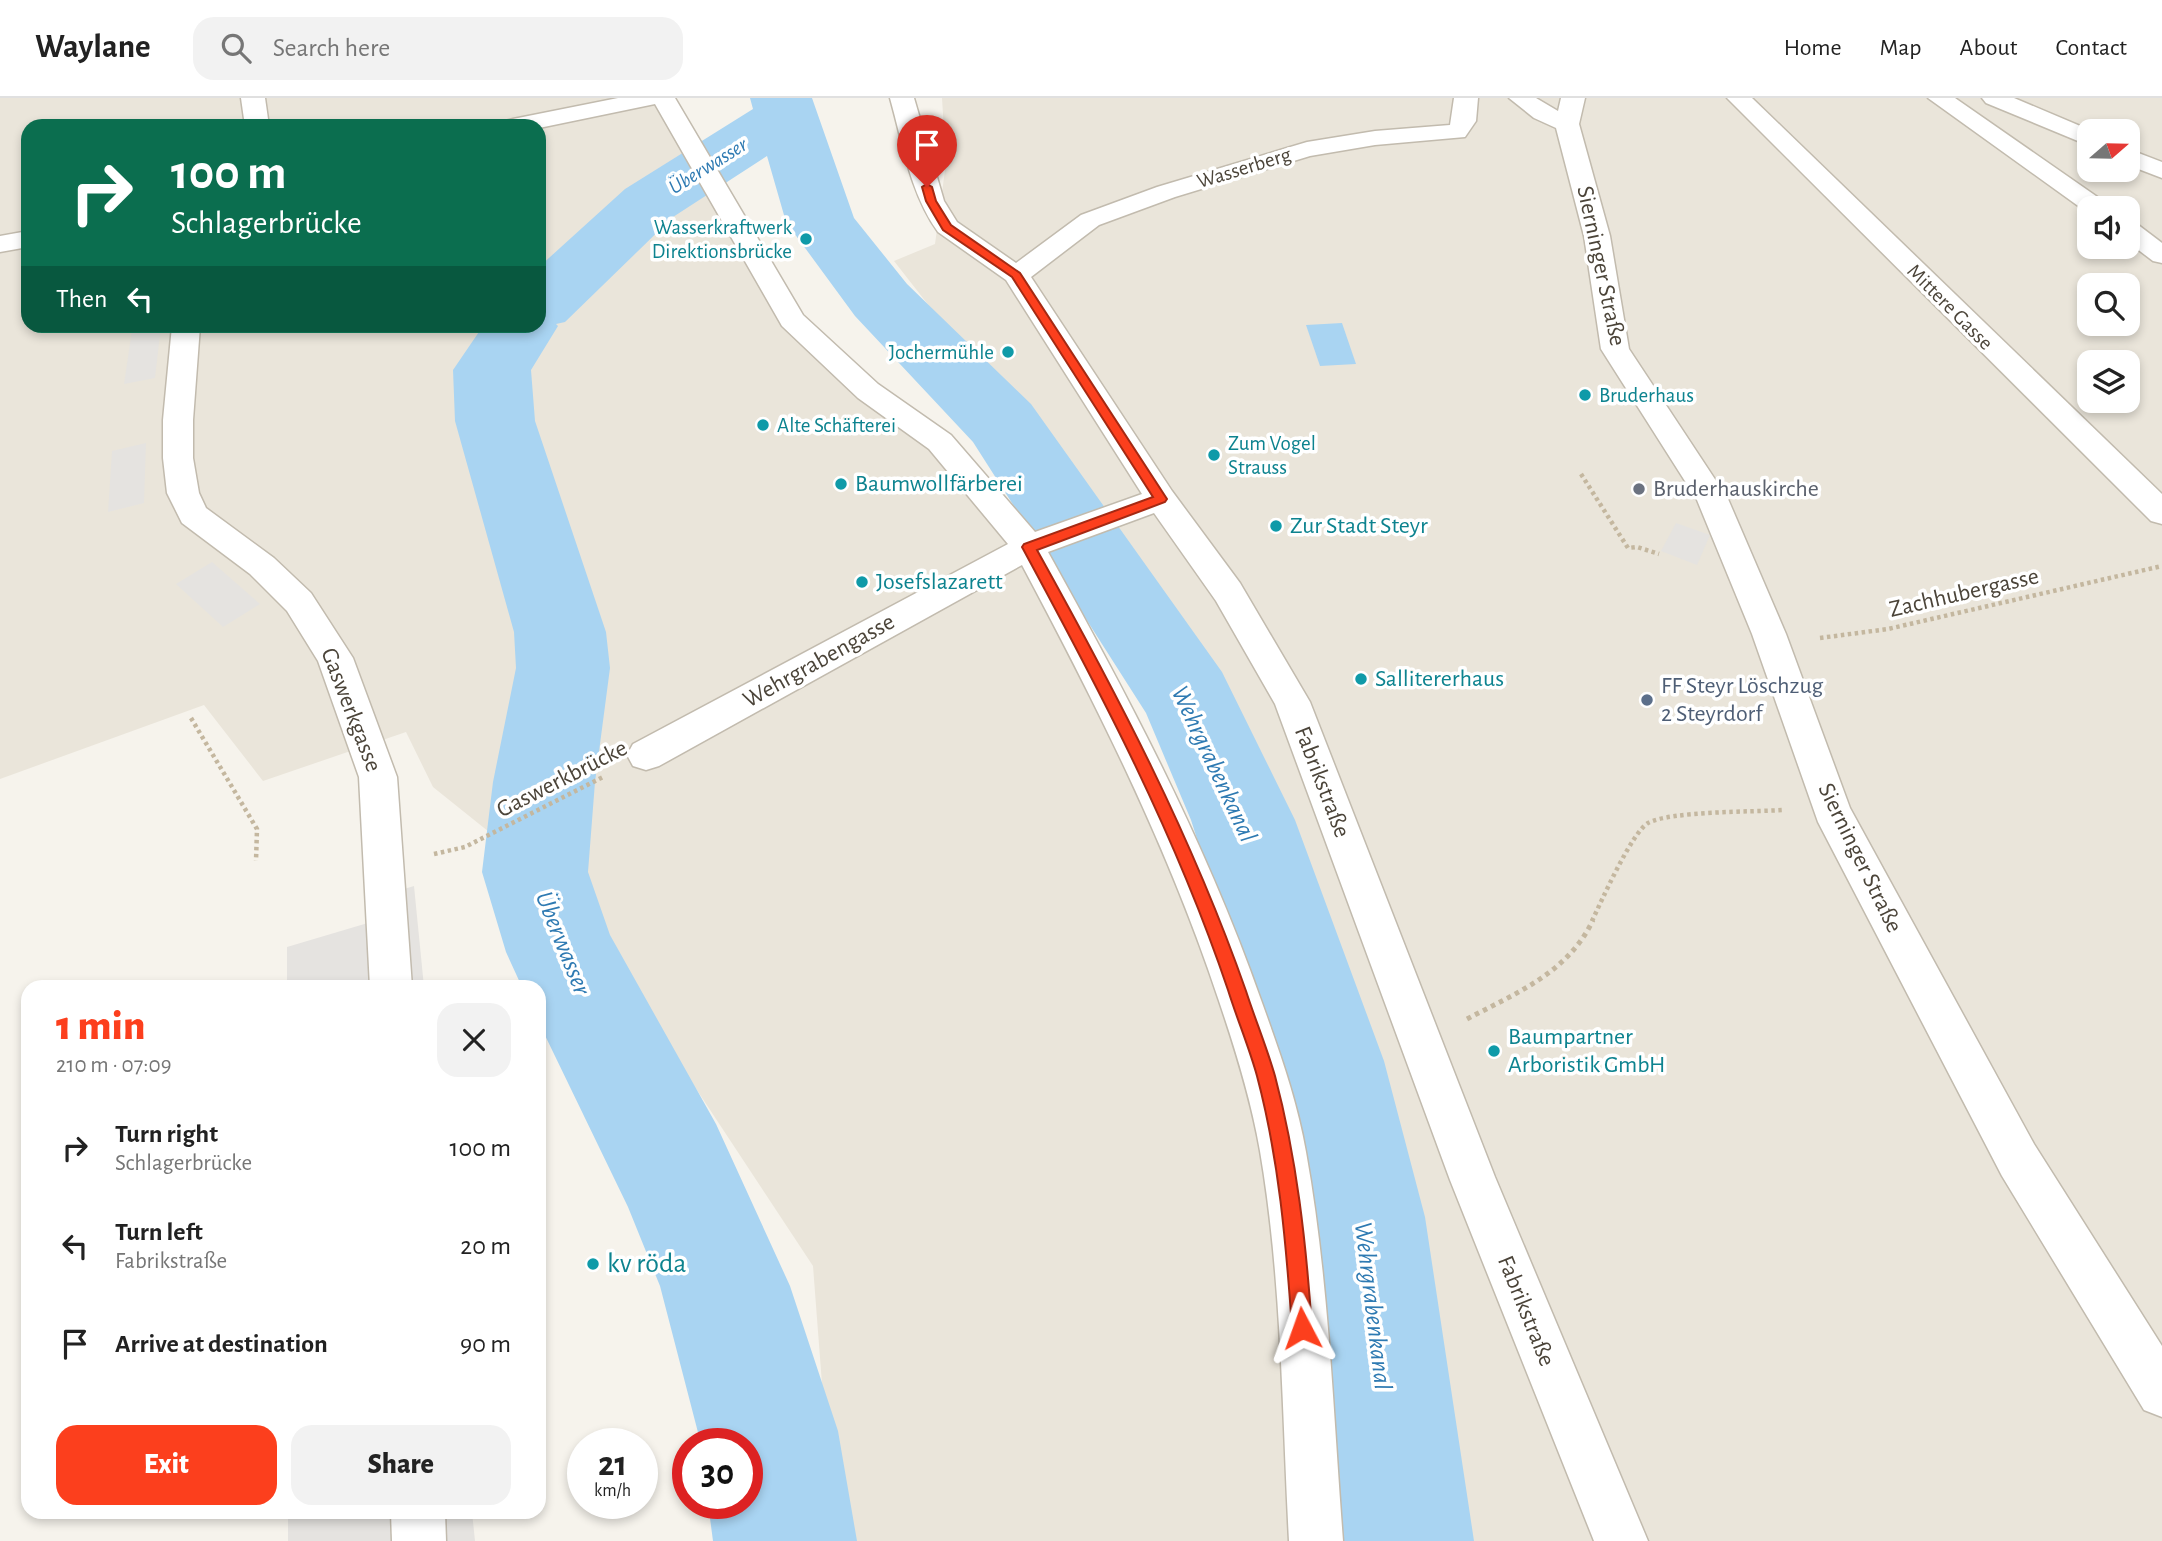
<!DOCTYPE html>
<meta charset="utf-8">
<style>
:root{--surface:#fff;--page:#f2f2f2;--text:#222;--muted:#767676;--line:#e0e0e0;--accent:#fc3f1d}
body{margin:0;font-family:"Alegreya Sans",sans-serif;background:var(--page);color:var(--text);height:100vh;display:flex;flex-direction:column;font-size:26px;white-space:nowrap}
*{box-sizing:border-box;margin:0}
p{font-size:23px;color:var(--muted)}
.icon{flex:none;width:38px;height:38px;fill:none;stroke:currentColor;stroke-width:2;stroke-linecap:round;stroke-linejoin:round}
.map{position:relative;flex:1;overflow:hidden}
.details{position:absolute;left:21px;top:882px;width:525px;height:539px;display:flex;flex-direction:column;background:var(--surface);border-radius:21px;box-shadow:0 4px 10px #0003}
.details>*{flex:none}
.hud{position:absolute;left:21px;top:21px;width:525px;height:214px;border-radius:21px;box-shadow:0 4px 10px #0003;background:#0b6e4f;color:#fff;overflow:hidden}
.needle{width:46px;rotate:70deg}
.tools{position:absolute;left:2077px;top:21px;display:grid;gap:14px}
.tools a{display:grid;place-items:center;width:63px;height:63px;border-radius:14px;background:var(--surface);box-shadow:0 4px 10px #0003;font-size:35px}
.speed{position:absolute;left:567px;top:1330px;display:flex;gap:14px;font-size:35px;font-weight:700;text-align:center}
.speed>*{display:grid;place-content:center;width:91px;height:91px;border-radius:50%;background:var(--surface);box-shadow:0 4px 10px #0003;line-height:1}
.speed small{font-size:18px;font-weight:400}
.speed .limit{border:10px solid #d22;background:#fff;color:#111}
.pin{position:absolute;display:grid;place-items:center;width:60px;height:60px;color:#fff;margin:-72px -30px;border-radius:50% 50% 50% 0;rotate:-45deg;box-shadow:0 0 7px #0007}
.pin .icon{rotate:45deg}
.me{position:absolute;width:77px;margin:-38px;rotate:356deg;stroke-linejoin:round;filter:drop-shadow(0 0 5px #0008)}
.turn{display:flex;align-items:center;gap:24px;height:147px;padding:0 35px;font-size:32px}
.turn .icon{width:91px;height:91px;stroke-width:2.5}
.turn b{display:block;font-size:49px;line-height:60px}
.then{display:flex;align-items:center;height:66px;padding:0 35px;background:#0003;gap:14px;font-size:26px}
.round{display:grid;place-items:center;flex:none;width:74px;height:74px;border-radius:21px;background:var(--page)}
.headline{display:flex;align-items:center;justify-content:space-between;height:119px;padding:0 35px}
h1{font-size:42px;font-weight:800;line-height:52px;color:var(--accent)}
.cta{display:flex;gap:14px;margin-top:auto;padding:14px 35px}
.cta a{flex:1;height:80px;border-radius:21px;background:var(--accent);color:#fff;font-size:28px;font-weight:800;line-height:80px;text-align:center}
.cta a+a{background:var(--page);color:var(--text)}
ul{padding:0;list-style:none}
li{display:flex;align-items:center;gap:21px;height:98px;padding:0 35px}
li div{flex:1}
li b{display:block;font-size:26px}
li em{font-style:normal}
header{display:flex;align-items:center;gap:42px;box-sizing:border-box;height:98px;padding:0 35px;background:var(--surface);border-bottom:2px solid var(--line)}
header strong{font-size:33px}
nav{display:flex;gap:38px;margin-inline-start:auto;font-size:24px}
.search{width:490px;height:63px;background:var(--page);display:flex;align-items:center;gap:18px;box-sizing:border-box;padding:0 24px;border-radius:21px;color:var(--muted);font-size:26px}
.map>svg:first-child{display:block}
.residential{fill:#eae5da;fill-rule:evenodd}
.parking{fill:#e5e3e0}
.water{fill:#a9d4f2}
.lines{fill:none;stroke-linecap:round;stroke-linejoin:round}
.river{fill:#a9d4f2;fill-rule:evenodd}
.minor-casing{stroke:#c2bbae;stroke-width:3}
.path-far1{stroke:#c4b79f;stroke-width:4.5;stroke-dasharray:3.5 3.5;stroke-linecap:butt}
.path{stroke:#c4b79f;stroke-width:5;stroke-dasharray:4.5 4.5;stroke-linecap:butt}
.minor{fill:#fff;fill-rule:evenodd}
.route{fill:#fc3f1d;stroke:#a42913;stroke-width:2}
.culture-dot{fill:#0f9aa8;stroke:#fff;stroke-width:2.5}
.worship-dot{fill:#6b7280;stroke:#fff;stroke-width:2.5}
.service-dot{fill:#5c6f8a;stroke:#fff;stroke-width:2.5}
.labels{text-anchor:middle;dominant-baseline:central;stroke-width:7;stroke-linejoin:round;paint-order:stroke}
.far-water-label{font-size:21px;font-style:italic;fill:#2e7ab2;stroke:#fff}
.far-street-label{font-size:21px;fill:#4b4439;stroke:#fff}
.far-culture-label{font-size:21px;fill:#0d838f;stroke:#fff;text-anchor:start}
.street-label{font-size:24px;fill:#4b4439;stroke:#fff}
.culture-label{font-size:24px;fill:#0d838f;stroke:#fff;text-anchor:start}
.worship-label{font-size:24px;fill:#5b616d;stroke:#fff;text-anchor:start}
.service-label{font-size:24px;fill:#4e5e75;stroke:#fff;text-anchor:start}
.water-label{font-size:26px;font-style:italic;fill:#2e7ab2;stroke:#fff}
.near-culture-label{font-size:28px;fill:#0d838f;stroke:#fff;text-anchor:start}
</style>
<header>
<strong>Waylane</strong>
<div class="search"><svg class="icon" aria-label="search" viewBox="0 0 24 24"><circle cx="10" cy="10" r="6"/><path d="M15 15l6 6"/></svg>Search here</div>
<nav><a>Home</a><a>Map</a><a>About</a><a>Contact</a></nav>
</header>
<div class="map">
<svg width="2162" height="1443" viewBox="0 0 2162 1443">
<rect width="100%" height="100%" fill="#f6f3ec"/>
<g class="residential">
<path d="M0,0H656L774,215L950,335L1021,446L1089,600L1158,708L1265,1001L1304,1443H834L813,1168L569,798L433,689L406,634L263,683L204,607L0,681ZM28,28H539V228H28Z"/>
<path d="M942,0H2162V1443H1455L1379,1099L1265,731L1147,508L1038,347L894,163L935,146L946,65ZM2090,33H2128V72H2090ZM2090,110H2128V149H2090ZM2090,187H2128V226H2090ZM2090,264H2128V303H2090Z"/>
</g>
<g class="parking">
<polygon points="161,228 155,280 124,286 132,232"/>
<polygon points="146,345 144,405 108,414 112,353"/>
<polygon points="1676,425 1710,437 1697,467 1661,453"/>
<polygon points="212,464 260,506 223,529 176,486"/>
<polygon points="414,788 424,889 401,889 394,794"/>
<polygon points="388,819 391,889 287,889 287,849"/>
<polygon points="288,1414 420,1414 422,1443 288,1443"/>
<polygon points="442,1414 472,1414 475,1443 445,1443"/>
</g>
<polygon class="water" points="1342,225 1356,266 1320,268 1306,227"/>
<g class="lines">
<polygon class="river" points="750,0 812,0 854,120 907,186 1031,306 1222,574 1295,722 1384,963 1425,1119 1474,1443 1330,1443 1299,1119 1268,963 1191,722 1146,615 973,344 855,218 797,139 786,124 767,58 673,119 565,224 556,226 558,228 531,272 535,323 606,534 610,570 595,684 588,774 610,837 716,1026 790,1188 838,1333 857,1443 713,1443 708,1405 747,1405 747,1346 701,1346 660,1188 628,1109 539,925 539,889 522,889 506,854 482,774 493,684 516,570 514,534 455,323 453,272 483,228 539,228 539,169 625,91 753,11"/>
<g class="minor-casing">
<g id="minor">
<polygon points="241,0 265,0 269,28 245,28"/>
<path d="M618,0H675L803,217L878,286L951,337L1035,434L1142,396L1006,182L938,134C910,95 903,46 890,0H914L944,103L957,124L1016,165L1081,117L1157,89L1307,44L1375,33L1450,27L1454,0H1478L1476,23L1465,39L1375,47L1310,58L1175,99L1099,127L1031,179L1172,393L1240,485L1310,604L1495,1079L1648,1443H1594L1450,1082L1275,606L1216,503L1154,415L1048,454C1129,600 1206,745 1261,902C1279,952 1297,1002 1306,1054C1329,1182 1333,1313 1343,1443H1289C1282,1313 1282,1181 1260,1053C1251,1001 1235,950 1218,900C1168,749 1097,608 1022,467L659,668L646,672L633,668L627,657L633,646L1008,446L929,351L858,300L782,228L655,6L539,30L501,28L505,23L513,21Z"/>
<polygon points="1509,0 1536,0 1558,13 1561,0 1585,0 1579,26 1610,138 1629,251 1728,401 1786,536 1850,710 2034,1046 2162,1248 2162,1319 2144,1312 2002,1078 1818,724 1752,536 1697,402 1601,251 1584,138 1556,30 1534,20"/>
<polygon points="1727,0 1752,0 2162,396 2162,426 2151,423"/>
<polygon points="1928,0 1955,0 2106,105 2110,110 2090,110 2088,115"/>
<polygon points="1982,0 2014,0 2092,33 2090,33 2090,48 1986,5"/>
<polygon points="2128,51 2162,64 2162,80 2128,67"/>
<polygon points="2128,124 2137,126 2162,145 2162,165 2153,163 2128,144"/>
<polygon points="28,133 28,149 0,154 0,138"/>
<polygon points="172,228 200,228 193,322 193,360 199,395 206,410 274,460 311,495 353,560 397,679 412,889 370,889 359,679 318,563 287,513 250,476 182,425 167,395 163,360 163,322"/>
<polygon points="391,1414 445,1414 446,1443 392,1443"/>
</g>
</g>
<g class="path-far1">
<polyline points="1581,376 1628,450 1637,449 1659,456"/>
<polyline points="1820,540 1888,531 2162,468"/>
<polyline points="191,620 257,731 256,763"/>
<polyline points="434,756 465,749 603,679"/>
<path d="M1592,823C1601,804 1632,734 1648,725C1670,713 1753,714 1782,712"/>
</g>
<path class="path" d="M1467,921C1516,895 1568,875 1593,822"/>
<use href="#minor" class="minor"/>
</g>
<path class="route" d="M927,86L932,89L936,103L951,127L1020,175L1167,401L1165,404L1037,452C1117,596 1191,736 1246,893C1255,921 1267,950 1275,978C1297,1061 1306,1145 1312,1230L1309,1237L1302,1240L1295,1237L1292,1230C1286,1145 1279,1061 1257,978C1249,949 1237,921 1228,892C1175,735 1101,595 1022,449L1024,446L1153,399L1012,179L943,132L926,103L922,89Z"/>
<g class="culture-dot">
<circle cx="806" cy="141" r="7"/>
<circle cx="1008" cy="254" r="7"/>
<circle cx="1585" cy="297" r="7"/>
<circle cx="763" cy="327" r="7"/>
<circle cx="1214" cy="357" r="7"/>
<circle cx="841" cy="386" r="7"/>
<circle cx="1276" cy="428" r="7"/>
<circle cx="862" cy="484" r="7"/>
<circle cx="1361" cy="581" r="7"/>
<circle cx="1494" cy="953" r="7"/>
<circle cx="593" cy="1166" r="7"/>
</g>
<circle class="worship-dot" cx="1639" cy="391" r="7"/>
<circle class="service-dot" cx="1647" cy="602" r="7"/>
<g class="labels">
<g class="far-water-label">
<text transform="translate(708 68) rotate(-32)">Überwasser</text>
</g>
<g class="far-street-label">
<text transform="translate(1244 70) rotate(-17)">Wasserberg</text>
<text transform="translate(1950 209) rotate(45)">Mittere Gasse</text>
</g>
<g class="far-culture-label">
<text x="792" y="129" text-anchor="end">Wasserkraftwerk<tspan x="792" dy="24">Direktionsbrücke</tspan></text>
<text x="994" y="254" text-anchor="end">Jochermühle</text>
<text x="1599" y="297">Bruderhaus</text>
<text x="777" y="327">Alte Schäfterei</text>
<text x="1228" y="345">Zum Vogel<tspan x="1228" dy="24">Strauss</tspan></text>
</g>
<g class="street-label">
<text transform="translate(1601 168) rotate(78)">Sierninger Straße</text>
<text transform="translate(1964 495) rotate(-13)">Zachhubergasse</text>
<text transform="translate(819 563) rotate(-29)">Wehrgrabengasse</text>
<text transform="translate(351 612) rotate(69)">Gaswerkgasse</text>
<text transform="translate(562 681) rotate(-27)">Gaswerkbrücke</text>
<text transform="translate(1322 684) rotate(69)">Fabrikstraße</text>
<text transform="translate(1860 760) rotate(64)">Sierninger Straße</text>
<text transform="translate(1526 1213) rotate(68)">Fabrikstraße</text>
</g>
<g class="culture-label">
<text x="855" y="386">Baumwollfärberei</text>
<text x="1290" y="428">Zur Stadt Steyr</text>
<text x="876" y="484">Josefslazarett</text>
<text x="1375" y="581">Sallitererhaus</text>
<text x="1508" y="939">Baumpartner<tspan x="1508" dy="28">Arboristik GmbH</tspan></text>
</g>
<g class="worship-label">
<text x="1653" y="391">Bruderhauskirche</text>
</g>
<g class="service-label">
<text x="1661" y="588">FF Steyr Löschzug<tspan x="1661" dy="28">2 Steyrdorf</tspan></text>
</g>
<g class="water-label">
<text transform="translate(1214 666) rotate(65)">Wehrgrabenkanal</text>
<text transform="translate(563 845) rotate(68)">Überwasser</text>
<text transform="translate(1373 1208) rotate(83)">Wehrgrabenkanal</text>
</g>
<g class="near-culture-label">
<text x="607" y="1166">kv röda</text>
</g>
</g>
</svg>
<div class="tools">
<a><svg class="needle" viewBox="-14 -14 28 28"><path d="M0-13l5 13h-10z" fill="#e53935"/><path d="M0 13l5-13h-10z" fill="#767676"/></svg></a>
<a><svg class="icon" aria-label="sound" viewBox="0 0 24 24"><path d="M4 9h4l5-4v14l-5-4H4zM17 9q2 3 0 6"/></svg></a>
<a><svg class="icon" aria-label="search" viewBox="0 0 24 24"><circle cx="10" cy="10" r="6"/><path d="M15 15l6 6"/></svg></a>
<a><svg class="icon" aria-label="layers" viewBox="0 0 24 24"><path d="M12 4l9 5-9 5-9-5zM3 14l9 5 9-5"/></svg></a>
</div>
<div class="speed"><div>21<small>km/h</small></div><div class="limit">30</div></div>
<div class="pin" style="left:927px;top:89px;background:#d93025"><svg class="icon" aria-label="arrive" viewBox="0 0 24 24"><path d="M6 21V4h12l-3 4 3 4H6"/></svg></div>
<svg class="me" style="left:1302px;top:1230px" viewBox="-20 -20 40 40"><path d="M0-17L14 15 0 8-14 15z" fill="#fc3f1d" stroke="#fff" stroke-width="4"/></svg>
<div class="hud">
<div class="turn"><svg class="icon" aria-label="right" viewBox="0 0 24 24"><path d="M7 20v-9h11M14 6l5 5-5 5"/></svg><div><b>100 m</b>Schlagerbrücke</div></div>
<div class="then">Then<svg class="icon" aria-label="left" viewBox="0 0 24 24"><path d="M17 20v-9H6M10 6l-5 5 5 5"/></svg></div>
</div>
<section class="details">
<div class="headline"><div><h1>1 min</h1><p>210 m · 07:09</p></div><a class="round"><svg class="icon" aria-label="close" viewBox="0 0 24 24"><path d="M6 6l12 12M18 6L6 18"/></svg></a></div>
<ul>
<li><svg class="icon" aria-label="right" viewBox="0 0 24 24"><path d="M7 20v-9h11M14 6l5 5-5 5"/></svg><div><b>Turn right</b><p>Schlagerbrücke</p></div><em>100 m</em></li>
<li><svg class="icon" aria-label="left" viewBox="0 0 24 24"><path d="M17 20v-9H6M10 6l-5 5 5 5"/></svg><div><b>Turn left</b><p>Fabrikstraße</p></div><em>20 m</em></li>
<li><svg class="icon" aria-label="arrive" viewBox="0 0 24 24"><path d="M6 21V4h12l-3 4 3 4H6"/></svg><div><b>Arrive at destination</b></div><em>90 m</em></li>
</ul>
<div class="cta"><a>Exit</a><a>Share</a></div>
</section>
</div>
